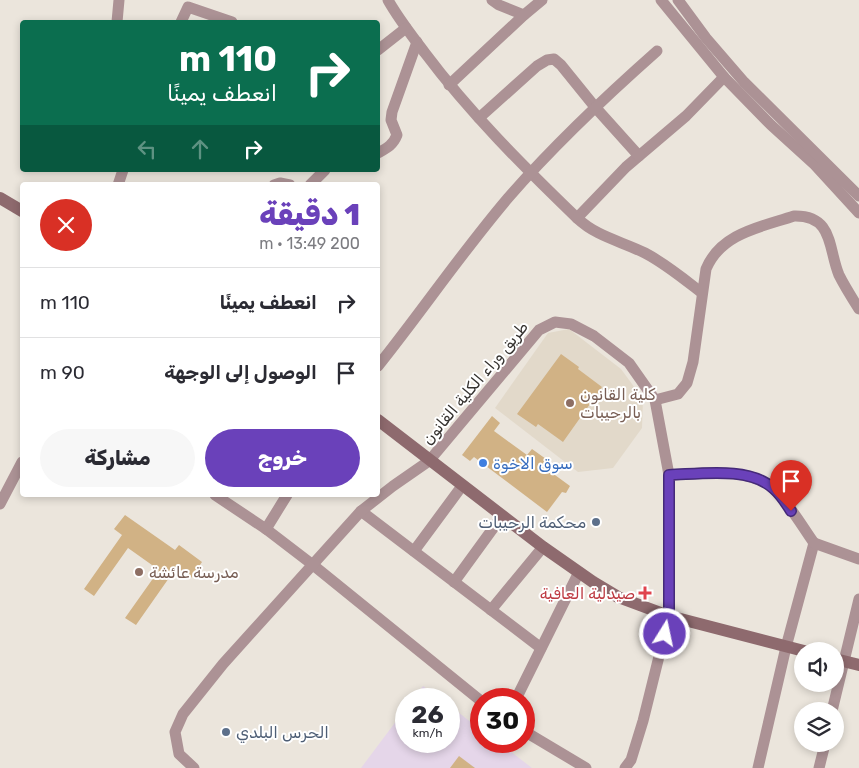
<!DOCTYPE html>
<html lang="ar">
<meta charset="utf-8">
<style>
:root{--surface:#fff;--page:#f7f7f7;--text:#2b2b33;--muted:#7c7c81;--line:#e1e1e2;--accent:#6a41ba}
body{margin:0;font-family:Rubik,Vazirmatn,sans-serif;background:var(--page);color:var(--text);direction:rtl;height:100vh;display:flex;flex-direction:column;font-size:19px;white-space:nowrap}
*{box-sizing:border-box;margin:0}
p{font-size:16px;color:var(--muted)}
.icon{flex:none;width:28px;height:28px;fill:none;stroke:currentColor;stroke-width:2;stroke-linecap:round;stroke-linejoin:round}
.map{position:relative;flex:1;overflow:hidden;direction:ltr}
.panel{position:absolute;left:20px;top:182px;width:360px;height:315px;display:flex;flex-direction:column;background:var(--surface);border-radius:5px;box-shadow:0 2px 8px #0003;direction:rtl}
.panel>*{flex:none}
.hud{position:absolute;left:20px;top:20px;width:360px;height:152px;border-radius:5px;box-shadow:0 2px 8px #0003;direction:rtl;background:#0b6e4f;color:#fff;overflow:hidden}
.controls{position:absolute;left:794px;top:642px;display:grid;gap:10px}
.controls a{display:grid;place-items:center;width:50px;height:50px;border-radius:50%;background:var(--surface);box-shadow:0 2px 8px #0003;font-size:25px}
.speed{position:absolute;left:395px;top:688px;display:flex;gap:10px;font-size:25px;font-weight:700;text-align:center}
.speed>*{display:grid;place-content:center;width:65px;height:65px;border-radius:50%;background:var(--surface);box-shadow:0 2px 8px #0003;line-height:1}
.speed small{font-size:12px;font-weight:400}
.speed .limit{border:8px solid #d22;background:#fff;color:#111}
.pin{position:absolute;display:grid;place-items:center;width:42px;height:42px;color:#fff;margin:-51px -21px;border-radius:50% 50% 50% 0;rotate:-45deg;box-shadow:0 0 5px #0007}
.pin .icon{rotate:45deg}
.me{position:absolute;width:55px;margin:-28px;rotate:10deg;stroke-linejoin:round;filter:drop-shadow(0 0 4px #0008)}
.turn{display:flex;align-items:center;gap:18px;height:105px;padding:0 20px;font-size:22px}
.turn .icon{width:65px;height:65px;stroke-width:2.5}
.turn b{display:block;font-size:35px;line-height:42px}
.lanes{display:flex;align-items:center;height:48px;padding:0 20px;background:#0003;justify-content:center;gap:25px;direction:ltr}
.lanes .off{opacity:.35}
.round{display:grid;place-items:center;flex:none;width:52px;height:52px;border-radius:26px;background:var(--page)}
.head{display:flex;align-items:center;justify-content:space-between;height:85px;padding:0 20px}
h1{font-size:30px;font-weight:800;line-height:38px;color:var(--accent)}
.cta{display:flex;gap:10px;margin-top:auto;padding:10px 20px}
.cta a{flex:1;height:58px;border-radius:30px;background:var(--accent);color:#fff;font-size:20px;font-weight:800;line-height:58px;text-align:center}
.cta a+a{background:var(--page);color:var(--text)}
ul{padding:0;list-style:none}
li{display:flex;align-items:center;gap:15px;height:70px;padding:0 20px;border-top:1px solid var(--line)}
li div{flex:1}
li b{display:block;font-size:19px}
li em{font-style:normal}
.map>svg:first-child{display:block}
.built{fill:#e2d9ca}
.medical{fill:#e5d6e9}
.building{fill:#d1b285}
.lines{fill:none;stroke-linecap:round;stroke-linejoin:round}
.street{stroke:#ac9295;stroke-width:11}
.secondary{stroke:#8e6a6e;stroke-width:12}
.route-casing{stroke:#452a79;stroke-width:12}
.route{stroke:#6a41ba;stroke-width:9}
.education-dot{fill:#8d6e63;stroke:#fff;stroke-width:2}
.shop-dot{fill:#3f7fe0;stroke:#fff;stroke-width:2}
.service-dot{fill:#5c6f8a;stroke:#fff;stroke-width:2}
.health-dot{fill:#e0444e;stroke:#fff;stroke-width:2}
.labels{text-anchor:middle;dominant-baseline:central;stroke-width:4;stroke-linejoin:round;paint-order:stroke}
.street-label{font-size:16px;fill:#373431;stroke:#fff}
.education-label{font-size:16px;fill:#785e54;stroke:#fff;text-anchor:start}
.shop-label{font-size:16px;fill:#366cbe;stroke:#fff;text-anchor:start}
.service-label{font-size:16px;fill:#4e5e75;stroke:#fff;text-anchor:end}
.health-label{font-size:16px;fill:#be3a42;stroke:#fff;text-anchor:end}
</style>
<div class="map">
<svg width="859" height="768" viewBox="0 0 859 768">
<rect width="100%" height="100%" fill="#ebe5dc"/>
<polygon class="built" points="569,329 621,369 643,399 642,428 613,468 578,472 495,408 548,333"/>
<g class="medical">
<polygon points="423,686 440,699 413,699"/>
<polygon points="449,705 481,730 481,741 497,741 532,768 361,768 406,708 406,741 449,741"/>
</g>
<g class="building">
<polygon points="561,354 579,367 578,369 602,387 563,442 538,424 536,427 517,414"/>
<polygon points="492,416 500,423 494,431 527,455 532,449 546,459 544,467 570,486 566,493 562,492 547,512 474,457 470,461 462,455"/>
<polygon points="125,515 175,550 179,545 202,562 191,578 176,568 136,625 125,618 159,570 128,548 94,596 84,589 122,535 114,529"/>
<polygon points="459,756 475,768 450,768"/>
</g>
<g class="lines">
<g class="street">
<path d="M388,0C398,18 412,36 425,53C470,113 523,166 577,218L626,167L686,116L724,77"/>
<polyline points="492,0 499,5 524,15"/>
<polyline points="661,0 724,77 771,125 815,165 859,213"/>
<polyline points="678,0 706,38 744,82 859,196"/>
<polyline points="117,22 119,0"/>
<polyline points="181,22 188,7 232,22"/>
<polyline points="378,50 406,28"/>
<polyline points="449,85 524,15 542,0"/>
<polyline points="479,118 537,66 547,60 554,59 561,65 595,107 639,156"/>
<path d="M378,153C387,148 393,145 397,135L391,120L392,112L417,42"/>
<polyline points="118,185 123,170"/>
<polyline points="274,185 280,183 290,185"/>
<polyline points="310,185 325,170"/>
<path d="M577,218C597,237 621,241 645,253C666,264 684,279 702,293"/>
<path d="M378,366C422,311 462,252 508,198C554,145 605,97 657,51"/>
<path d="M655,400L678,394L687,383L693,362L706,269C721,233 761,227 794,216C834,215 828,249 839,275C845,287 852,298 859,309"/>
<path d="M669,475C700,474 751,466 775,490C790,505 802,526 814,543L786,647L758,768"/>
<polyline points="215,495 266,529 313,565 481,701"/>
<polyline points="0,504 22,462"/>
<polyline points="361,511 541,648"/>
<polyline points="266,529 287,495"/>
<polyline points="814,543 859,559"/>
<polyline points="414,551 462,486"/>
<polyline points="454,582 502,516"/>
<polyline points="491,610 543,547"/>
<polyline points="516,699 579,572"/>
<polyline points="832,711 859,599"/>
<polyline points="524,731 586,768"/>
<polyline points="194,768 179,754 175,732 183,714 223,664 361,511 393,486 429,461 539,330 555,322 571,324 594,336 629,363 655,400 669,475 669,616 643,721 631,760 625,768"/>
<polyline points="819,768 825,744"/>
</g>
<g class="secondary">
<polyline points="0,198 22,211"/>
<polyline points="378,420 543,547 593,582 618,597 669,616 804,651"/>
<polyline points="835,659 859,665"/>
</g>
</g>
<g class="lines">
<g class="route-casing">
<path id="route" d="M665,634L669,616V475C700,474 750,466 774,489C781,495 786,503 791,511"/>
</g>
<use href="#route" class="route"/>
</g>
<g class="education-dot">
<circle cx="570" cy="403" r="5"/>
<circle cx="139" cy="572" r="5"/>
</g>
<circle class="shop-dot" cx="483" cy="463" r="5"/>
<g class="service-dot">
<circle cx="596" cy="522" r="5"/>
<circle cx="226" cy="732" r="5"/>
</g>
<path class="health-dot" d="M642.5 585.5h5v5h5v5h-5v5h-5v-5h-5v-5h5z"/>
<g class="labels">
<g class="street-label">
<text transform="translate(475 383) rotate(-50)">طريق وراء الكلية القانون</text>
</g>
<g class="education-label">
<text x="580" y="394">كلية القانون<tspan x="580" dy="18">بالرحيبات</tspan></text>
<text x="149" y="572">مدرسة عائشة</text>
</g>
<g class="shop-label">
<text x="493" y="463">سوق الاخوة</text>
</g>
<g class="service-label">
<text x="586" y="522">محكمة الرحيبات</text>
<text x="236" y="732" text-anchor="start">الحرس البلدي</text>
</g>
<g class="health-label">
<text x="635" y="593">صيدلية العافية</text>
</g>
</g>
</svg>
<div class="controls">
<a><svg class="icon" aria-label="sound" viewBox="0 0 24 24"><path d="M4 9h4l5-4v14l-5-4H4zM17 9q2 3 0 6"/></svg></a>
<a><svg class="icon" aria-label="layers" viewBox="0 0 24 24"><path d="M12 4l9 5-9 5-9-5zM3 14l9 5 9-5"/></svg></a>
</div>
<div class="speed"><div>26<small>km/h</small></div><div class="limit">30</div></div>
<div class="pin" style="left:791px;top:511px;background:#d93025"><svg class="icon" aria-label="arrive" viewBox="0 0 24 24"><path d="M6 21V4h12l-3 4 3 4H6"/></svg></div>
<svg class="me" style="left:665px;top:634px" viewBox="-20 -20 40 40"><circle r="17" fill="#6a41ba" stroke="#fff" stroke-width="3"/><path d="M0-11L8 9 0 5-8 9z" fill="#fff"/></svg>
<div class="hud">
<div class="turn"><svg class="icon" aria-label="right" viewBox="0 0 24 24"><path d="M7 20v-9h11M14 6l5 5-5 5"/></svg><div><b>110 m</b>انعطف يمينًا</div></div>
<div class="lanes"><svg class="icon off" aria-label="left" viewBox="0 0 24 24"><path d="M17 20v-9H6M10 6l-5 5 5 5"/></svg><svg class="icon off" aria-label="ahead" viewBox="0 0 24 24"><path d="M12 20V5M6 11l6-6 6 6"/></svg><svg class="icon" aria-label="right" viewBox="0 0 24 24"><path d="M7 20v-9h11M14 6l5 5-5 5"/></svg></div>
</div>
<section class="panel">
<div class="head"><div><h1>1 دقيقة</h1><p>200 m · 13:49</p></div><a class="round" style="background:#d93025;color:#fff"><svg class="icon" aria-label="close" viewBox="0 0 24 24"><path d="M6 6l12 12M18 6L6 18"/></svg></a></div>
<ul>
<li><svg class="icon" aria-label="right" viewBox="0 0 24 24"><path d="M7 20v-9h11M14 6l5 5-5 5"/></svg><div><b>انعطف يمينًا</b></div><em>110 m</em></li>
<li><svg class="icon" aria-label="arrive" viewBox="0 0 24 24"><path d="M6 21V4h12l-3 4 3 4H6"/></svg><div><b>الوصول إلى الوجهة</b></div><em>90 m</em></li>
</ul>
<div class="cta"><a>خروج</a><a>مشاركة</a></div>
</section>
</div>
